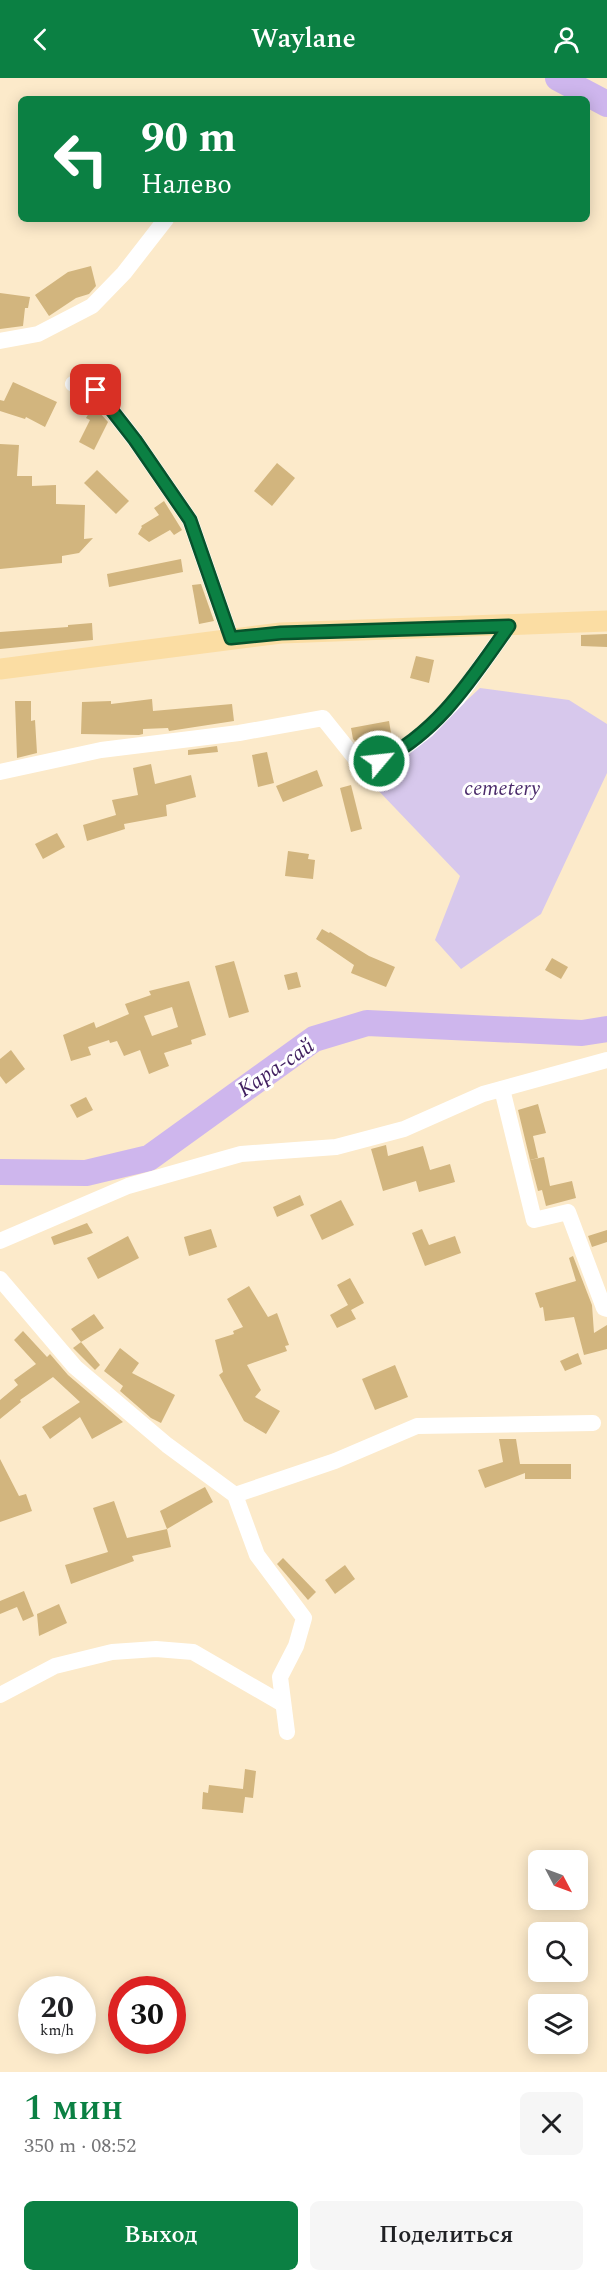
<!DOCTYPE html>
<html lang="ru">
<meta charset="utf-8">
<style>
:root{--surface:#fff;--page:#f6f6f6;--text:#202124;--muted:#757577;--accent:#0b8043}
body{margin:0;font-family:Spectral,serif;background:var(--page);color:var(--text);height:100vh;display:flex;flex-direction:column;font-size:22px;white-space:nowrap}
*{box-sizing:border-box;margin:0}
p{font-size:20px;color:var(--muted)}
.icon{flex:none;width:33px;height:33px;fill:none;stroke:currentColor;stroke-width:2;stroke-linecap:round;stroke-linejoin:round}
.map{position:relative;height:1994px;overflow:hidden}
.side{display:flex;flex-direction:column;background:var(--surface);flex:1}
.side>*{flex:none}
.hud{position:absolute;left:18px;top:18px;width:572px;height:126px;border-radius:9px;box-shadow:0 3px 15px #0003;background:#0b8043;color:#fff;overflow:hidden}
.needle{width:39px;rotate:131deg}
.tools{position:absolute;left:528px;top:1772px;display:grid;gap:12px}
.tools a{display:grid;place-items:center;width:60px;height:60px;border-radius:9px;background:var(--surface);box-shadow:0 3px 15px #0003;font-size:30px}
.speed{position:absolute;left:18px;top:1898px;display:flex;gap:12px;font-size:30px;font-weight:700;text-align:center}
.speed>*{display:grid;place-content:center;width:78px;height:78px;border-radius:50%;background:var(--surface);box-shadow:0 3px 15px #0003;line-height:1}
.speed small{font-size:15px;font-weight:400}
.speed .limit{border:9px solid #d22;background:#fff;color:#111}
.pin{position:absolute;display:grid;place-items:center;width:51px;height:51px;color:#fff;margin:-26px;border-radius:12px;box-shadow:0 3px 9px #0006}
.me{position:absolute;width:66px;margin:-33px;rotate:62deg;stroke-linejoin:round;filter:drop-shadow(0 0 4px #0008)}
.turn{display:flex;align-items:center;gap:21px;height:126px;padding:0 24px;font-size:27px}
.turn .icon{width:78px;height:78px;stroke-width:2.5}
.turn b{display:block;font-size:42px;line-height:51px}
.round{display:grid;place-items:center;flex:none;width:63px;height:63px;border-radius:9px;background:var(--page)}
.headline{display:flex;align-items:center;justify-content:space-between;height:102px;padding:0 24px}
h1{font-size:36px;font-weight:600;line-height:45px;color:var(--accent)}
.button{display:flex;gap:12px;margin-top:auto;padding:12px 24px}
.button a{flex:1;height:69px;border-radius:9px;background:var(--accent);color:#fff;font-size:24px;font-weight:600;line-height:69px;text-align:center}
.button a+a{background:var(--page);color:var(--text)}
header{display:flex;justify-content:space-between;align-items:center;height:78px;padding:0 24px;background:var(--accent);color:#fff;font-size:27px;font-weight:600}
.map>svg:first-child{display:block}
.green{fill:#d7c8ec}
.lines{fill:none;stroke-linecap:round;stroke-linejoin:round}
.river{stroke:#ceb6ed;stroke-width:26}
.building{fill:#d2b57e;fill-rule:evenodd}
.minor{stroke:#fff;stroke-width:16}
.major{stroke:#fbdda3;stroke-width:21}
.route-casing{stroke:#07532c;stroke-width:15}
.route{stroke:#0b8043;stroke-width:10}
.labels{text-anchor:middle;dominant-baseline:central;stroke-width:6;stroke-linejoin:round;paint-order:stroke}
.park-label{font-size:21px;font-style:italic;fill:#4b2b6b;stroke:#fff}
.water-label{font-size:22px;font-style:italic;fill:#412060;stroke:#fff}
</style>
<header><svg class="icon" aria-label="back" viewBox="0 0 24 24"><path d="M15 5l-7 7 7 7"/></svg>Waylane<svg class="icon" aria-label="person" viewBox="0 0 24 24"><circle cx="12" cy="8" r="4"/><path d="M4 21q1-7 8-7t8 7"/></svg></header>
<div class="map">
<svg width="607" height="1994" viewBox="0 0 607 1994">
<rect width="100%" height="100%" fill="#fceaca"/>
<polygon class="green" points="480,610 569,622 607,646 607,695 541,836 461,891 435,862 460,798 374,708"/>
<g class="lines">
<g class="river">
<polyline points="558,0 607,26"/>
<polyline points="0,1094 86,1095 149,1080 314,961 367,945 582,955 607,951"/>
</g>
</g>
<g class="building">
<polygon points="91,188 96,208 89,216 76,220 49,238 35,217 68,194"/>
<polygon points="0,215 30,219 28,230 25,230 23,248 0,251"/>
<polygon points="13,304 57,324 45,349 26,339 25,341 0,333 0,322 4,323"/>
<polygon points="92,330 100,335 108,344 94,372 79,364 90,342 86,340"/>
<polygon points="0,366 19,367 17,398 32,398 32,408 56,407 56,426 85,427 84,461 93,460 79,475 62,478 62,485 0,491"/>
<polygon points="277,385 295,400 272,428 254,413"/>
<polygon points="97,392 129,423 116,436 84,405"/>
<polygon points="164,423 182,452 174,457 170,452 149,464 138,456 142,449 141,448 159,437 154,430"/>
<polygon points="181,481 183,494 109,509 107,496"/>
<polygon points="201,506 214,543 199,546 192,507"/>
<polygon points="92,545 93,562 0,571 0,554 68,549 68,547"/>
<polygon points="607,556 607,569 581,568 581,557"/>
<polygon points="416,578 434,582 429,605 410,600"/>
<polygon points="152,621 153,633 232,626 234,643 169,653 168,650 143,651 143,656 139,657 81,656 82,624 111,623 111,626"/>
<polygon points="15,623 31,623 31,643 35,642 37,675 17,680"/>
<polygon points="389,643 392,661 358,666 353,661 351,650"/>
<polygon points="217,668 218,674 188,677 188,672"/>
<polygon points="267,674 274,705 258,709 252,677"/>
<polygon points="151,686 155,706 191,697 196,719 166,727 167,738 124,746 125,751 87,763 83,747 116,737 112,722 138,717 133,690"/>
<polygon points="317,692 323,708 283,724 276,708"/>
<polygon points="351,707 362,751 351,754 340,710"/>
<polygon points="57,755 65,769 43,781 35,766"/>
<polygon points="288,773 309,776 308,781 315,782 313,801 285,798"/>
<polygon points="322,851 329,855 330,854 369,878 395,889 386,909 351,895 354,887 316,861"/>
<polygon points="552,880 568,889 561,901 545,892"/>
<polygon points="234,883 249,934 229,940 215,888"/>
<polygon points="297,894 301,909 288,912 284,897"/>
<path d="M189,903L206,957L191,962L192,966L164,975L169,988L149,996L140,972L124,978L117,963L110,965L109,962L88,969L91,977L71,983L63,957L94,944L96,950L129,936L125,926L151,917L149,913ZM172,929L178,949L152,958L144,938Z"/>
<polygon points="11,972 25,991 6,1006 0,998 0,981"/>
<polygon points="86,1019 93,1032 77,1040 70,1027"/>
<polygon points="538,1026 546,1055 533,1058 538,1080 530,1082 518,1032"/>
<polygon points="386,1067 388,1078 423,1068 430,1092 450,1086 455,1104 419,1114 416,1103 383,1113 371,1071"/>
<polygon points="544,1079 550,1108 572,1103 576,1120 546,1128 542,1112 538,1113 530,1082"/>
<polygon points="300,1117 304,1127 277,1139 273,1129"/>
<polygon points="341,1122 354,1147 322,1162 310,1137"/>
<polygon points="87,1145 93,1155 54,1167 51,1159"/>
<polygon points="211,1151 217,1169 189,1178 184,1159"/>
<polygon points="422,1151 429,1167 455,1158 461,1175 425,1188 412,1155"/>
<polygon points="607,1152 607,1164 592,1169 588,1158"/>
<polygon points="128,1158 139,1180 98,1201 87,1180"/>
<polygon points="573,1178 592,1227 594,1255 607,1247 607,1271 584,1277 574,1239 545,1243 543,1229 540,1230 535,1215 576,1203 569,1180"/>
<polygon points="350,1200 364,1225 351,1232 356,1241 337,1250 330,1237 348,1227 337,1207"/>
<polygon points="249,1208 268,1239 277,1235 289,1267 285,1268 287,1273 247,1287 261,1312 255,1319 280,1333 266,1356 244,1343 219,1297 223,1294 215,1262 234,1256 233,1253 243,1249 227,1221"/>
<polygon points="94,1236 104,1250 81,1264 71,1251"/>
<polygon points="23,1253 47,1279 50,1276 68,1297 123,1344 92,1361 80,1339 50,1361 42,1349 80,1324 53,1299 20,1322 21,1324 0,1341 0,1322 18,1307 14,1302 36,1286 14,1262"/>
<polygon points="81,1264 100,1287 95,1292 73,1270"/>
<polygon points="120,1270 139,1285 132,1295 175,1317 161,1345 151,1340 120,1313 123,1308 104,1293"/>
<polygon points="578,1275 582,1286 565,1293 560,1283"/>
<polygon points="395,1287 408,1319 375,1332 362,1301"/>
<polygon points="499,1361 516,1361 520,1386 571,1386 571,1401 525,1401 525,1395 485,1410 478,1392 503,1384"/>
<polygon points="0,1381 19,1418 26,1416 32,1433 0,1444"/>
<polygon points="205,1409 213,1424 167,1451 160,1433"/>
<polygon points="114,1423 127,1460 167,1451 171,1469 132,1478 134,1483 71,1506 65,1487 108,1474 93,1430"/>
<polygon points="283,1480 316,1514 308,1522 277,1486"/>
<polygon points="345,1487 355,1501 335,1516 325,1502"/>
<polygon points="24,1513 34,1538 23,1543 17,1529 0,1536 0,1523"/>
<polygon points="59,1526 67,1545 39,1558 37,1536"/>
<polygon points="245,1691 256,1693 253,1720 245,1719 243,1735 202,1731 203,1714 208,1715 209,1707 243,1711"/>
</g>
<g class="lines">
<g class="minor">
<polyline points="0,263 38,256 92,228 124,195 166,141"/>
<polyline points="73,306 96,312 135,362 190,442 231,560"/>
<polyline points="0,694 101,672 239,655 323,640 355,680 379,683 399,674 427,652 458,620 509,548"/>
<polyline points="502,1011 534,1142 568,1134 604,1230 607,1231"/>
<polyline points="0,1163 128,1108 241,1076 336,1069 404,1051 483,1016 607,982"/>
<polyline points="0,1201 75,1289 167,1367 235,1417 257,1477 304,1540 296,1568 280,1599 287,1654"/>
<polyline points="235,1417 335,1383 417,1348 593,1345"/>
<polyline points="0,1617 55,1588 112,1574 156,1571 193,1574 283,1626"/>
</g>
<polyline class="major" points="0,591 281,555 607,543"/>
</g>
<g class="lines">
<g class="route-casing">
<path id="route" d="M96,312L135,362L190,442L231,560L281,555L509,548C472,600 438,655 379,683"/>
</g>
<use href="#route" class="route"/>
</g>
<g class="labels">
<g class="park-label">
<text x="502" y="711">cemetery</text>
</g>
<g class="water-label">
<text transform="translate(276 990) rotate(-34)">Кара-сай</text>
</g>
</g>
</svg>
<div class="tools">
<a><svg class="needle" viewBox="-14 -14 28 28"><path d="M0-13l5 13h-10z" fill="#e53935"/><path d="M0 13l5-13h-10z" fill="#757577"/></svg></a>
<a><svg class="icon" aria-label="search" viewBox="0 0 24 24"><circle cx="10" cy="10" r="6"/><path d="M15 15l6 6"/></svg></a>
<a><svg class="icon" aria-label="layers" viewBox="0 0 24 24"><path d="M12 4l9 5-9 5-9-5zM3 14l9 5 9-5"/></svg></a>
</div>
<div class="speed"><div>20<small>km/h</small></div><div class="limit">30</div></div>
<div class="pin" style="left:96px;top:312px;background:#d93025"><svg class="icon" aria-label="arrive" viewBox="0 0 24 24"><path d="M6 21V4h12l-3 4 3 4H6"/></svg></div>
<svg class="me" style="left:379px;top:683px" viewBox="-20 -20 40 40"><circle r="17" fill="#0b8043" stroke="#fff" stroke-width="3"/><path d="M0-11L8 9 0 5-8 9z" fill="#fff"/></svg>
<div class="hud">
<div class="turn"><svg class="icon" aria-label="left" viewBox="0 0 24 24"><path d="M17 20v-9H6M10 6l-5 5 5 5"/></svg><div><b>90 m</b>Налево</div></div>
</div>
</div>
<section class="side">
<div class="headline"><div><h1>1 мин</h1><p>350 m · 08:52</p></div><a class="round"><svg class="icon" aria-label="close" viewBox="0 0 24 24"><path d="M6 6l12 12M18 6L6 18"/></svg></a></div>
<div class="button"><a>Выход</a><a>Поделиться</a></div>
</section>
